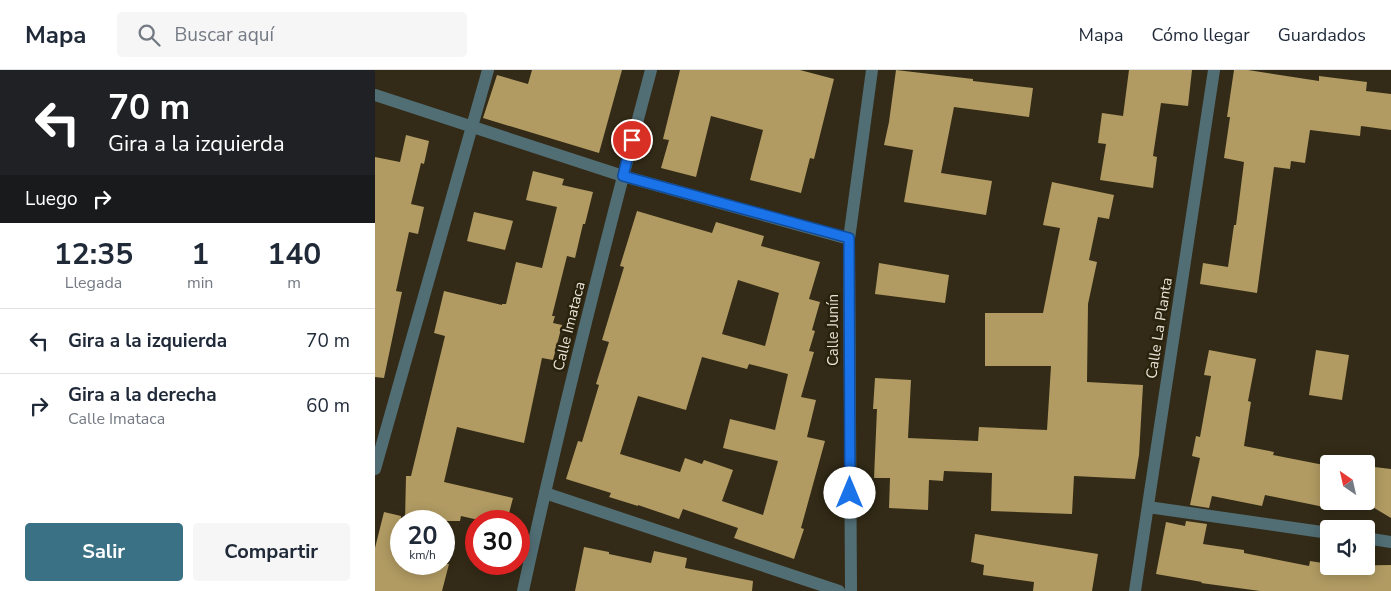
<!DOCTYPE html>
<html lang="es">
<meta charset="utf-8">
<style>
:root{--surface:#fff;--page:#f6f6f7;--text:#1f2937;--muted:#747a83;--line:#e0e1e3;--accent:#3a7185}
body{margin:0;font-family:"Nunito Sans",sans-serif;background:var(--page);color:var(--text);height:100vh;display:flex;flex-direction:column;font-size:19px;white-space:nowrap}
*{box-sizing:border-box;margin:0}
p{font-size:16px;color:var(--muted)}
.icon{flex:none;width:28px;height:28px;fill:none;stroke:currentColor;stroke-width:2;stroke-linecap:round;stroke-linejoin:round}
.map{position:relative;flex:1;overflow:hidden}
.sheet{display:flex;flex-direction:column;background:var(--surface);width:375px}
.sheet>*{flex:none}
.top-card{background:#202124;color:#fff;overflow:hidden}
.needle{width:32px;rotate:326deg}
.tools{position:absolute;left:945px;top:385px;display:grid;gap:10px}
.tools a{display:grid;place-items:center;width:55px;height:55px;border-radius:5px;background:var(--surface);box-shadow:0 2px 12px #0003;font-size:25px}
.speed{position:absolute;left:15px;top:440px;display:flex;gap:10px;font-size:25px;font-weight:700;text-align:center}
.speed>*{display:grid;place-content:center;width:65px;height:65px;border-radius:50%;background:var(--surface);box-shadow:0 2px 12px #0003;line-height:1}
.speed small{font-size:12px;font-weight:400}
.speed .limit{border:8px solid #d22;background:#fff;color:#111}
.pin{position:absolute;display:grid;place-items:center;width:42px;height:42px;color:#fff;margin:-21px;border:2px solid #fff;border-radius:50%;box-shadow:0 1px 5px #0007}
.me{position:absolute;width:55px;margin:-28px;rotate:0deg;stroke-linejoin:round;filter:drop-shadow(0 0 4px #0008)}
.turn{display:flex;align-items:center;gap:18px;height:105px;padding:0 25px;font-size:22px}
.turn .icon{width:65px;height:65px;stroke-width:2.5}
.turn b{display:block;font-size:35px;line-height:42px}
.then{display:flex;align-items:center;height:48px;padding:0 25px;background:#0003;gap:10px;font-size:19px}
.eta{display:flex;justify-content:space-evenly;align-items:center;height:85px;text-align:center}
.eta b{font-size:30px;font-weight:700;line-height:35px}
.button{display:flex;gap:10px;margin-top:auto;padding:10px 25px}
.button a{flex:1;height:58px;border-radius:5px;background:var(--accent);color:#fff;font-size:20px;font-weight:700;line-height:58px;text-align:center}
.button a+a{background:var(--page);color:var(--text)}
ul{padding:0;list-style:none}
li{display:flex;align-items:center;gap:15px;height:65px;padding:0 25px;border-top:1px solid var(--line)}
li div{flex:1}
li b{display:block;font-size:19px}
li em{font-style:normal}
header{display:flex;align-items:center;gap:30px;box-sizing:border-box;height:70px;padding:0 25px;background:var(--surface);border-bottom:1px solid var(--line)}
header strong{font-size:24px}
nav{display:flex;gap:28px;margin-inline-start:auto;font-size:18px}
.search{width:350px;height:45px;background:var(--page);display:flex;align-items:center;gap:12px;box-sizing:border-box;padding:0 18px;border-radius:5px;color:var(--muted);font-size:19px}
main{display:flex;flex:1;min-height:0}
.map>svg:first-child{display:block}
.building{fill:#b19b63;fill-rule:evenodd}
.lines{fill:none;stroke-linecap:round;stroke-linejoin:round}
.minor{stroke:#516e75;stroke-width:12}
.route-casing{stroke:#114b97;stroke-width:12}
.route{stroke:#1a73e8;stroke-width:9}
.labels{text-anchor:middle;dominant-baseline:central;stroke-width:5;stroke-linejoin:round;paint-order:stroke}
.street-label{font-size:15px;fill:#e8e3d6;stroke:#29220d}
</style>
<header>
<strong>Mapa</strong>
<div class="search"><svg class="icon" aria-label="search" viewBox="0 0 24 24"><circle cx="10" cy="10" r="6"/><path d="M15 15l6 6"/></svg>Buscar aquí</div>
<nav><a>Mapa</a><a>Cómo llegar</a><a>Guardados</a></nav>
</header>
<main>
<section class="sheet">
<div class="top-card">
<div class="turn"><svg class="icon" aria-label="left" viewBox="0 0 24 24"><path d="M17 20v-9H6M10 6l-5 5 5 5"/></svg><div><b>70 m</b>Gira a la izquierda</div></div>
<div class="then">Luego<svg class="icon" aria-label="right" viewBox="0 0 24 24"><path d="M7 20v-9h11M14 6l5 5-5 5"/></svg></div>
</div>
<div class="eta">
<div><b>12:35</b><p>Llegada</p></div>
<div><b>1</b><p>min</p></div>
<div><b>140</b><p>m</p></div>
</div>
<ul>
<li><svg class="icon" aria-label="left" viewBox="0 0 24 24"><path d="M17 20v-9H6M10 6l-5 5 5 5"/></svg><div><b>Gira a la izquierda</b></div><em>70 m</em></li>
<li><svg class="icon" aria-label="right" viewBox="0 0 24 24"><path d="M7 20v-9h11M14 6l5 5-5 5"/></svg><div><b>Gira a la derecha</b><p>Calle Imataca</p></div><em>60 m</em></li>
</ul>
<div class="button"><a>Salir</a><a>Compartir</a></div>
</section>
<div class="map">
<svg width="1016" height="521" viewBox="0 0 1016 521">
<rect width="100%" height="100%" fill="#332b17"/>
<g class="building">
<polygon points="157,0 247,0 224,83 108,48 122,5 153,14"/>
<polygon points="305,0 425,0 459,9 439,89 435,88 426,123 375,110 388,60 336,46 321,107 286,98 294,70 288,69"/>
<polygon points="521,0 598,9 598,11 658,18 654,47 579,37 566,103 617,111 611,145 529,132 538,80 509,75 514,52"/>
<polygon points="754,0 817,0 813,36 786,33 778,86 782,87 778,118 725,110 731,74 723,73 727,43 748,46"/>
<polygon points="859,0 873,0 944,11 944,6 992,12 991,21 1016,24 1016,60 986,56 985,66 935,60 930,93 916,91 915,99 899,97 882,223 825,214 828,193 853,197 859,155 861,155 869,92 849,88 855,47 852,47"/>
<polygon points="31,65 54,71 49,94 46,93 36,134 49,137 43,164 34,162 21,221 27,222 9,308 0,307 0,87 25,92"/>
<polygon points="158,101 189,109 187,115 218,122 210,154 208,154 200,188 192,186 177,246 180,246 178,253 187,255 178,290 167,288 149,373 82,357 69,412 138,428 132,451 108,451 86,446 85,451 30,451 31,406 36,406 70,266 59,263 69,221 127,235 127,234 131,234 141,192 167,198 182,137 151,130"/>
<polygon points="677,112 739,125 734,149 723,147 714,190 722,192 713,234 712,312 768,315 764,385 760,409 699,406 697,444 616,441 617,403 569,401 568,411 554,410 553,440 514,438 515,408 499,408 502,339 498,339 500,308 536,310 533,368 603,371 604,357 672,360 676,296 610,296 610,243 668,243 685,158 668,155"/>
<path d="M262,141L337,163L341,152L389,166L386,176L445,192L434,229L445,232L437,260L440,261L434,281L439,282L426,327L441,330L432,367L450,371L426,458L429,459L419,489L359,468L363,458L308,439L304,449L263,435V436L234,427L236,423L191,409L203,371L207,372L224,315L221,314L234,272L227,270L249,197L245,196ZM363,210L404,223L390,276L347,264ZM327,287L372,299L374,294L413,304L400,360L355,349L348,378L403,391L388,445L347,431L358,400L329,390L327,394L310,388L305,402L245,384L263,326L311,340Z"/>
<polygon points="99,142 138,151 130,180 92,171"/>
<polygon points="504,193 574,205 570,233 500,224"/>
<polygon points="834,280 881,289 873,331 876,332 869,376 899,382 898,385 954,396 954,438 890,425 887,436 837,426 834,438 815,435 825,388 817,386 821,366 825,367 836,306 829,305"/>
<polygon points="941,280 974,285 967,330 934,325"/>
<polygon points="991,396 1016,399 1016,448 991,433"/>
<polygon points="9,442 26,446 26,494 74,494 67,521 0,521 0,478"/>
<polygon points="811,451 832,454 828,474 869,480 869,483 934,496 935,491 954,494 954,496 1016,495 1016,521 885,521 826,513 827,512 781,504 791,452 810,456"/>
<polygon points="600,464 723,484 717,521 658,521 659,512 608,505 609,495 596,492"/>
<polygon points="209,477 234,482 234,484 276,493 279,481 312,488 310,498 378,511 377,521 200,521"/>
</g>
<g class="lines">
<g class="minor">
<polyline points="0,25 248,106 474,169"/>
<polyline points="0,399 113,0"/>
<polyline points="170,423 464,521"/>
<polyline points="773,437 954,463"/>
<polyline points="991,468 1016,472"/>
<path d="M148,521C186,346 230,173 276,0"/>
<polyline points="476,521 474,169 497,0"/>
<polyline points="760,521 839,0"/>
</g>
</g>
<g class="lines">
<g class="route-casing">
<polyline id="route" points="257,70 248,106 474,168 475,423"/>
</g>
<use href="#route" class="route"/>
</g>
<g class="labels">
<g class="street-label">
<text transform="translate(194 256) rotate(-76)">Calle Imataca</text>
<text transform="translate(784 258) rotate(-81)">Calle La Planta</text>
<text transform="translate(458 260) rotate(-90)">Calle Junín</text>
</g>
</g>
</svg>
<div class="tools">
<a><svg class="needle" viewBox="-14 -14 28 28"><path d="M0-13l5 13h-10z" fill="#e53935"/><path d="M0 13l5-13h-10z" fill="#747a83"/></svg></a>
<a><svg class="icon" aria-label="sound" viewBox="0 0 24 24"><path d="M4 9h4l5-4v14l-5-4H4zM17 9q2 3 0 6"/></svg></a>
</div>
<div class="speed"><div>20<small>km/h</small></div><div class="limit">30</div></div>
<div class="pin" style="left:257px;top:70px;background:#d93025"><svg class="icon" aria-label="arrive" viewBox="0 0 24 24"><path d="M6 21V4h12l-3 4 3 4H6"/></svg></div>
<svg class="me" style="left:475px;top:423px" viewBox="-20 -20 40 40"><circle r="19" fill="#fff"/><path d="M0-13L10 11 0 6-10 11z" fill="#1a73e8"/></svg>
</div>
</main>
